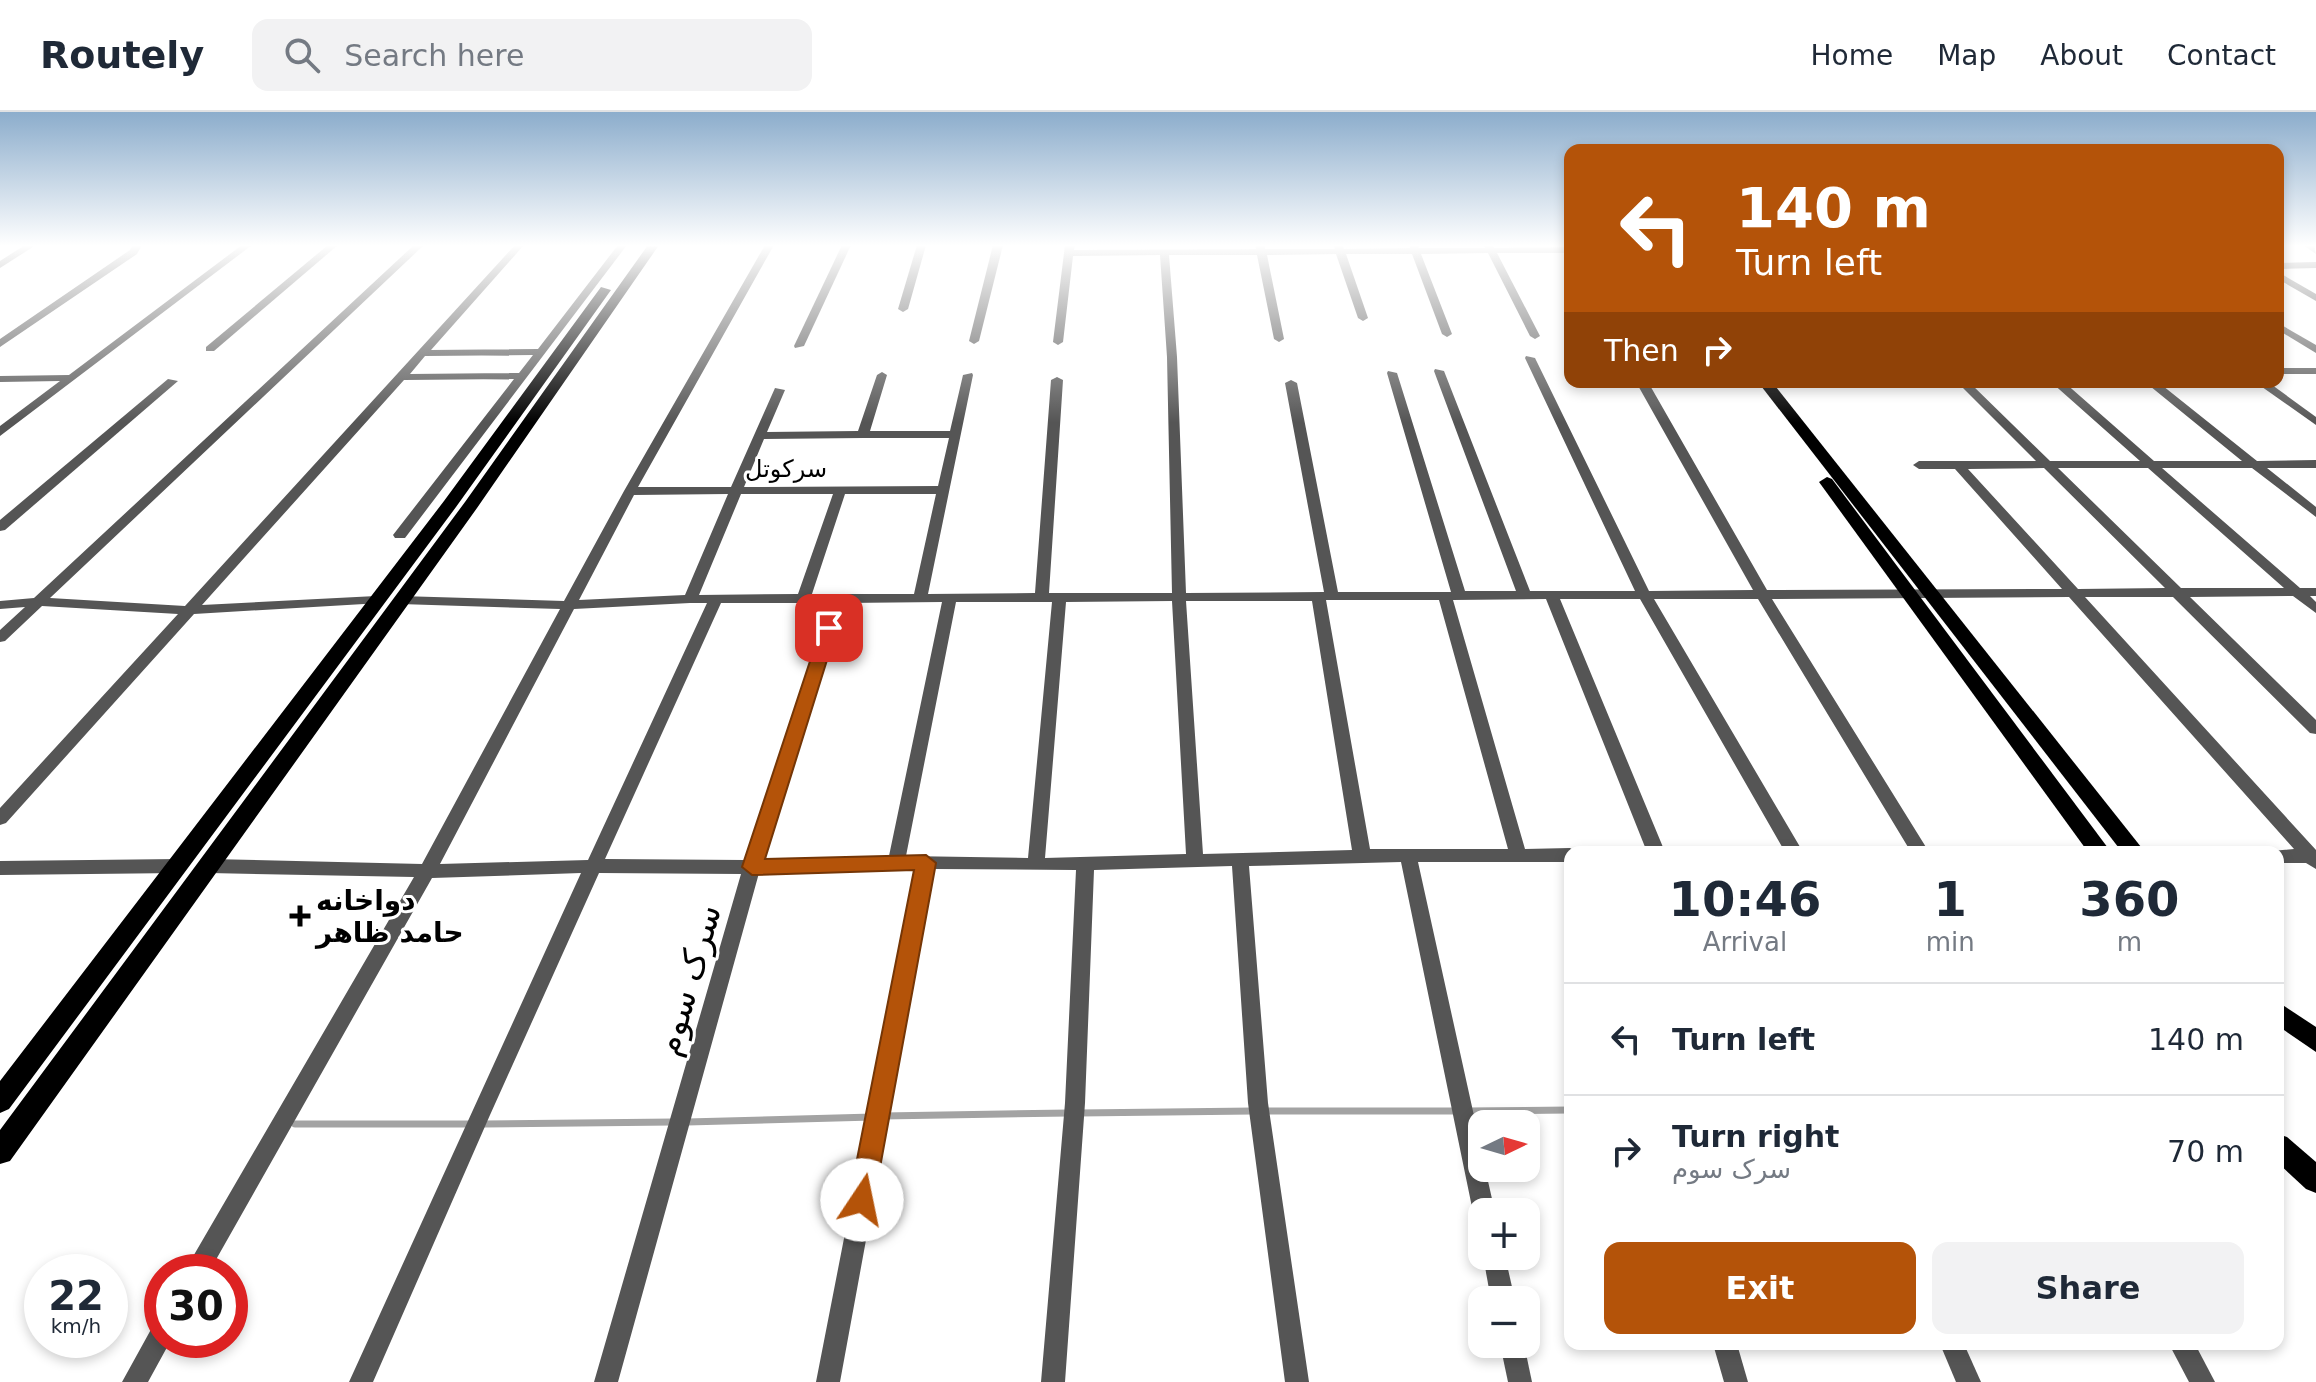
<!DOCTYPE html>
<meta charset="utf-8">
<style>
:root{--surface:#fff;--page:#f2f2f3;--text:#1f2937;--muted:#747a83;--line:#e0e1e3;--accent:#b45309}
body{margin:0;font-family:"DejaVu Sans","Noto Sans Arabic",sans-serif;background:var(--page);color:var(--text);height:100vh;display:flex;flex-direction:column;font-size:30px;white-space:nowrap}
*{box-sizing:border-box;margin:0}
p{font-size:26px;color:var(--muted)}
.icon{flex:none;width:44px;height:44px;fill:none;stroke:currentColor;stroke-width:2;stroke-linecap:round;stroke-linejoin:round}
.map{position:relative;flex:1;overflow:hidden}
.panel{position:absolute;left:1564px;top:734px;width:720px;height:504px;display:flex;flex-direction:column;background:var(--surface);border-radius:16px;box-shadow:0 4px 12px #0003}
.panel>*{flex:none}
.hud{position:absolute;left:1564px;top:32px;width:720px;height:244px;border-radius:16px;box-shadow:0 4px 12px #0003;background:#b45309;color:#fff;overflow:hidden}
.needle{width:52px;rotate:85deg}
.buttons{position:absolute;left:1468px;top:998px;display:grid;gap:16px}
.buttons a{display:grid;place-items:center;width:72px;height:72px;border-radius:16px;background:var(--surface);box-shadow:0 4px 12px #0003;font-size:40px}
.speed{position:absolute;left:24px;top:1142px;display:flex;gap:16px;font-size:40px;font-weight:700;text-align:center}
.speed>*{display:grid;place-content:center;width:104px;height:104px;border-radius:50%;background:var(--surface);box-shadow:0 4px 12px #0003;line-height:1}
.speed small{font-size:20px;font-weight:400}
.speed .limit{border:12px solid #d22;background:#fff;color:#111}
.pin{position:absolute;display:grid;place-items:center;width:68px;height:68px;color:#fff;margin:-34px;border-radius:16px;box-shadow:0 4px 12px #0006}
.me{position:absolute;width:88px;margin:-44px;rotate:11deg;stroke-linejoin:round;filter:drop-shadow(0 0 6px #0008)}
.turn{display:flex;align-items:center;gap:28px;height:168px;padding:0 40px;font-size:36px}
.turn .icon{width:104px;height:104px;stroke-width:2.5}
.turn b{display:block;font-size:56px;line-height:68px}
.then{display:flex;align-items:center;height:76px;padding:0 40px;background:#0003;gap:16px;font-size:30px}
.eta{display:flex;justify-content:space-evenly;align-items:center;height:136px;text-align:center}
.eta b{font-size:48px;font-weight:800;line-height:56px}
.primary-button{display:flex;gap:16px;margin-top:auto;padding:16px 40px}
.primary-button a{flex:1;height:92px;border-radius:16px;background:var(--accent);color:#fff;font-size:32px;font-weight:800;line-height:92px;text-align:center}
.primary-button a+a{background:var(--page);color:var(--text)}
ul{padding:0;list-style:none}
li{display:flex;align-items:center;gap:24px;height:112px;padding:0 40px;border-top:2px solid var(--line)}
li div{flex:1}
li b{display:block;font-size:30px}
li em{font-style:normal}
header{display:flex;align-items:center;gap:48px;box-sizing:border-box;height:112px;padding:0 40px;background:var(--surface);border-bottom:2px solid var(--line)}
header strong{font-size:38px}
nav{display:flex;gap:44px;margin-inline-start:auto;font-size:28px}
.search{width:560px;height:72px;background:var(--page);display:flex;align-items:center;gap:20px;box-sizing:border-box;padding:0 28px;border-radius:16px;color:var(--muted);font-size:30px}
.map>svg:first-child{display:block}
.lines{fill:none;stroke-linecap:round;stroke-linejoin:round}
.stream{stroke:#a3a3a3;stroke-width:7}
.minor{fill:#555;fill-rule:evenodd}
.major{fill:#000;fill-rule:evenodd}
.route{fill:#b45309;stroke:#753606;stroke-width:2}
.poi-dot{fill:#000;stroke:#fff;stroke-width:3}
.labels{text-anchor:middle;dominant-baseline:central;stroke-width:6;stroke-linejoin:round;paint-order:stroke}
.far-street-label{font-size:24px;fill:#000;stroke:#fff}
.poi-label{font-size:28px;font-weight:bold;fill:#000;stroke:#fff;text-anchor:start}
.near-street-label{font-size:34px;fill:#000;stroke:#fff}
</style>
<header>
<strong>Routely</strong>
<div class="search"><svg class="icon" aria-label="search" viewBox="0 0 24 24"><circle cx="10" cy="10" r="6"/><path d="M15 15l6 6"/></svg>Search here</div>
<nav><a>Home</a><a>Map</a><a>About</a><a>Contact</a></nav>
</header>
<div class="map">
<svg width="2316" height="1270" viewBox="0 0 2316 1270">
<rect width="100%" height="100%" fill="#fff"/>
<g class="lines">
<g class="stream">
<polyline points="1263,999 1457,999"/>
<polyline points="1467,999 1570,998"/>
<polyline points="1079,1001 1253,999"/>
<polyline points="883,1004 1069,1001"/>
<polyline points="687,1010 873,1005"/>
<polyline points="295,1012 473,1012"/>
<polyline points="483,1012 673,1010"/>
</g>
<g class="minor">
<polygon points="25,133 36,133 0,156 0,149"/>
<polygon points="133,133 142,133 137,142 0,235 0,227 130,138"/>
<polygon points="242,133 252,133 0,324 0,314 60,269 0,270 0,264 69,263"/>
<polygon points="328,133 338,133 214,239 206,239 206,235"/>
<path d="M414,133H424L50,486L185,494L515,133H524L431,238L538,237L618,133H627L405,426H395L393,423L514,267L404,268L202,493L376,484L383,488L381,491L194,502L6,711L0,713V696L178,502L42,494L5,529L0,530V518L25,495L0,497V489L34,486ZM533,243L519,261L410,262L425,244Z"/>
<path d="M765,133H774L638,375H731L775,276L785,278L767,320L858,319L877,263L882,260L887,263L870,319H950L963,263L972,261L973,263L928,482L1035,481L1051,268L1057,265L1063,268L1049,481H1172L1167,245L1160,143L1073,144L1063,230L1058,233L1053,230L1065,133H1075L1074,138L1256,137L1255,133H1265V137H1335L1334,133H1343L1344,137L1410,136L1409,133H1418L1419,136H1485L1484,133H1493L1494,136L1570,135V141H1497L1540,224L1535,227L1530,224L1488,141L1421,142L1452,222L1447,225L1442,222L1412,142H1346L1368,206L1363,209L1358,206L1336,142L1267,143L1284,227L1279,230L1274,227L1257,143H1169L1177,245L1186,481L1324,480L1285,271L1291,268L1297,271L1338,480H1451L1387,261L1388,259L1397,261L1465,479H1516L1434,259L1435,257L1444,259L1530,479H1635L1525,246L1526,244L1535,246L1649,479L1753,478L1636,270H1648L1767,478L2062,477L1955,357H1919L1913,353L1919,349H2036L1957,270H1969L2050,349H2140L2051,270H2064L2154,349H2242L2145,270H2158L2257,349L2316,348V356H2267L2316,395V405L2252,356H2162L2300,476H2316V484H2310L2316,490V501L2293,484L2190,485L2316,608V622L2310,621L2173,485H2085L2316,738V757L2306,751H2278V740L2272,739L2294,737L2069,485L1772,487L1929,740H1911L1758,487H1654L1803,740H1785L1640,487H1560L1665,740H1647L1546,487L1453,488L1525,737L1570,736L1577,740H1570V750H1418L1482,1040V1056H1485L1495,1100H1482V1110L1476,1108L1473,1100L1401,750L1249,754L1268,991L1309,1270H1285L1248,991L1232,754L1094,758L1085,991L1065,1270H1041L1065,991L1076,758L934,757L840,1270H816L916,757H896L759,761L618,1270H594L741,762L599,761L490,1003L373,1270H349L581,761L432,766L209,1160H184L414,765L209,761L203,759L200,754L203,749L209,747L422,752L560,497L400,492L393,488L400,484L564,489L624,379ZM863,326H949L938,374L744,375L764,327ZM2044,356L2165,476L2078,477L1968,357ZM2058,356H2148L2284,476H2181ZM728,382L685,483L579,488L634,383ZM741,382H833L798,482L699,483ZM845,382H936L914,482H812ZM1326,488H1439L1508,737H1370ZM1172,489L1186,742L1045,746L1066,490ZM1186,489H1312L1352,738L1203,742ZM942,490L889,744L763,748L845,491ZM956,490H1052L1028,746L906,744ZM690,491H707L588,748L440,752L574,497ZM721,491H830L745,748L605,747Z"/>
<polygon points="842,133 851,133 804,234 795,236 794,234"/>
<polygon points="917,133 926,133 908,197 903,200 898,197"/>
<polygon points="993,133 1003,133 979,229 974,232 969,229"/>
<polygon points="2303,133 2314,133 2316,142"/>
<polygon points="2316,150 2316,156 2278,157 2278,151"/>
<polygon points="2278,160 2316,182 2316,189 2278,167"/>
<polygon points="2278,211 2316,233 2316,241 2278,218"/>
<rect x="2278" y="256" width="38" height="6"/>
<polygon points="168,267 178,269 5,418 0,419 0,408"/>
<polygon points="2255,270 2268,270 2316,305 2316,313"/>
<polygon points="179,747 185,749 188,754 185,759 179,761 0,763 0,749"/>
<polygon points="1483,1144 1505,1144 1515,1188 1491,1188"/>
<polygon points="162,1208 162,1228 171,1228 148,1270 122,1270 154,1212"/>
<polygon points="1500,1232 1524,1232 1532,1270 1508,1270"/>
<polygon points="1713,1232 1737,1232 1748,1270 1724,1270"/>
<polygon points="1940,1232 1964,1232 1981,1270 1956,1270"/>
<polygon points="2169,1232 2195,1232 2215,1270 2189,1270"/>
</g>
<g class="major">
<polygon points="648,133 659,133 477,396 10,1049 0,1052 0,1018 465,390"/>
<polygon points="601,175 611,178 456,395 9,997 0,1001 0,969 444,389"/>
<polygon points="1758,270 1772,270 2145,740 2122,740"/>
<polygon points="1827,365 1832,367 2111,740 2088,740 1819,370"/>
<polygon points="2278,890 2316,915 2316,940 2278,914"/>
<polygon points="2278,1022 2287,1025 2316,1050 2316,1081 2306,1077 2278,1051"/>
</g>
</g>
<linearGradient id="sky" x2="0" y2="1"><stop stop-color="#8cadcc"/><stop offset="0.43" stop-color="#fff"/><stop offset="1" stop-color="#fff" stop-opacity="0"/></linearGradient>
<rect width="2316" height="311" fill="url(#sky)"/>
<polygon class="route" points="829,511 837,516 765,747 926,743 936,751 874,1088 871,1097 862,1100 853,1097 849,1088 914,758 752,763 742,755 821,516"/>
<path class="poi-dot" d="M296 792h8v8h8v8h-8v8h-8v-8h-8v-8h8z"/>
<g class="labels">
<g class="far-street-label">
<text x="786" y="357">سرکوتل</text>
</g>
<g class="poi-label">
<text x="316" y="788">دواخانه<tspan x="316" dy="32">حامد ظاهر</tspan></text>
</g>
<g class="near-street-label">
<text transform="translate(688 868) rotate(-74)">سرک سوم</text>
</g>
</g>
</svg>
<div class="buttons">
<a><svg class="needle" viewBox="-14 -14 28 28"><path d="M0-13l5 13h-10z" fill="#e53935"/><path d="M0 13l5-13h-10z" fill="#747a83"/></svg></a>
<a>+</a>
<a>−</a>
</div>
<div class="speed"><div>22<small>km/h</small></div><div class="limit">30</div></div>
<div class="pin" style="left:829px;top:516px;background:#d93025"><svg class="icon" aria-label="arrive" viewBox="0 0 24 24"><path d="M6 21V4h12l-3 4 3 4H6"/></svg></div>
<svg class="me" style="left:862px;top:1088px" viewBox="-20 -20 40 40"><circle r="19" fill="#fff"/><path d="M0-13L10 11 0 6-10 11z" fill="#b45309"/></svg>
<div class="hud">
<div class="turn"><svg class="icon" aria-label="left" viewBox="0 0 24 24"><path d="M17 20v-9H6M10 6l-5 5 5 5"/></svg><div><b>140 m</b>Turn left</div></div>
<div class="then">Then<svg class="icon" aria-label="right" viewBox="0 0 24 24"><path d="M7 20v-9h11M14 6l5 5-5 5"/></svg></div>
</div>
<section class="panel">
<div class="eta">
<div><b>10:46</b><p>Arrival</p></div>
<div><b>1</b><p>min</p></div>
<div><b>360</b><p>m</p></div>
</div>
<ul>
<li><svg class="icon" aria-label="left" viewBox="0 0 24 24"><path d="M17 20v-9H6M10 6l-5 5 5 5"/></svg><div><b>Turn left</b></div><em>140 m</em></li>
<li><svg class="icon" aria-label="right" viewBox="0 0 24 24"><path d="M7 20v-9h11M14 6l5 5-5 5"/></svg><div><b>Turn right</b><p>سرک سوم</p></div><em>70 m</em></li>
</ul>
<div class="primary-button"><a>Exit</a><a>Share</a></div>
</section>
</div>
